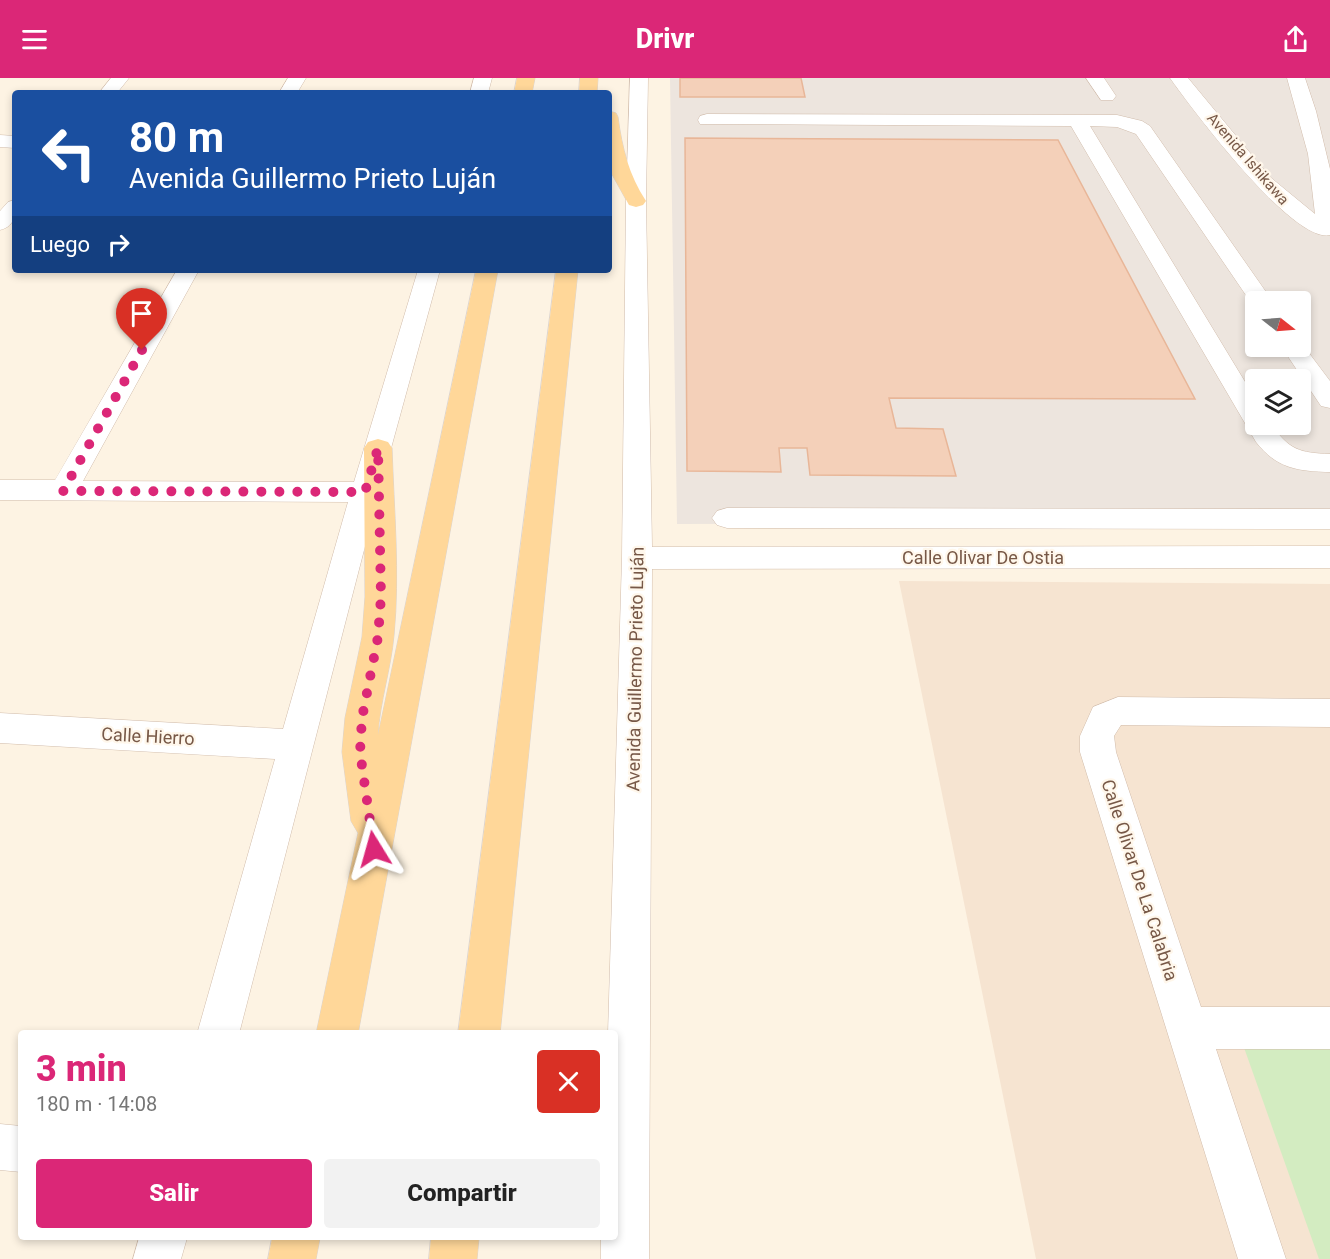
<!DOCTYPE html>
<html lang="es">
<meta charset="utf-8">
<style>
:root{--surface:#fff;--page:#f2f2f2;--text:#222;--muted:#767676;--accent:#db2777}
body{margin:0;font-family:Roboto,sans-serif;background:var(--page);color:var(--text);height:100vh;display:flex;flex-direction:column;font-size:22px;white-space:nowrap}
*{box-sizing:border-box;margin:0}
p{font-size:20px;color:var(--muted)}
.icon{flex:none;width:33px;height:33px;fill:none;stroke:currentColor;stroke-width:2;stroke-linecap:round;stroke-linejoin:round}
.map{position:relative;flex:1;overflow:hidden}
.panel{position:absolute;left:18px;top:952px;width:600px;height:210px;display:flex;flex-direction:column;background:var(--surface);border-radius:6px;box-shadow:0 3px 9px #0003}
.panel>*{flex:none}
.top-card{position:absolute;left:12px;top:12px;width:600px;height:183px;border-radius:6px;box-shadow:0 3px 9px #0003;background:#1a4fa0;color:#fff;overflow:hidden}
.needle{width:39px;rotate:107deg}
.fabs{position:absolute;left:1245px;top:213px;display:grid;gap:12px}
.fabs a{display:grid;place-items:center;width:66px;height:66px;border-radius:6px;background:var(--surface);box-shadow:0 3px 9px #0003;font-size:30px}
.pin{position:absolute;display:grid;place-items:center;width:51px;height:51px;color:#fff;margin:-62px -26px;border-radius:50% 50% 50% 0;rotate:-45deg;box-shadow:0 0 6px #0007}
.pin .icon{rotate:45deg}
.me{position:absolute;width:66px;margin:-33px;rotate:352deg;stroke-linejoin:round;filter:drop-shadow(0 0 4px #0008)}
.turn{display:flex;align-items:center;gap:21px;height:126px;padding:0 18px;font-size:27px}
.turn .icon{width:78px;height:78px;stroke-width:2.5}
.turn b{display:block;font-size:42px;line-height:51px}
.then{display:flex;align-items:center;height:57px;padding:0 18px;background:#0003;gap:12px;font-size:22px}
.round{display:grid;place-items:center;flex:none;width:63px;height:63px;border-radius:6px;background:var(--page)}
.overview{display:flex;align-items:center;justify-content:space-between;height:102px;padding:0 18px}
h1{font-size:36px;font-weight:800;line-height:45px;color:var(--accent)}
.cta{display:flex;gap:12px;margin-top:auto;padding:12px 18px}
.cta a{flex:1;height:69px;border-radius:6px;background:var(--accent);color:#fff;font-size:24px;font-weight:800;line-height:69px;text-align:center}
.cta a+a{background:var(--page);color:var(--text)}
header{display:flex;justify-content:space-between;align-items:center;height:78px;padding:0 18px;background:var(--accent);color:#fff;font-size:27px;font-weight:800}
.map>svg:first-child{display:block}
.residential{fill:#f6e4d1}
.industrial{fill:#ede5de;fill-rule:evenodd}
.green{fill:#d3ecc1}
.building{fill:#f4d0b9;stroke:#e8b698;stroke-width:1.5}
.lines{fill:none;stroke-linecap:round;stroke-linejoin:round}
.minor-casing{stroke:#d1bcab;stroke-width:1}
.major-casing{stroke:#dcd4cf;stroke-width:1}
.minor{fill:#fff;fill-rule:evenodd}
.major{fill:#ffd799;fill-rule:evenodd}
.route{stroke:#db2777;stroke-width:10;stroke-dasharray:0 18}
.labels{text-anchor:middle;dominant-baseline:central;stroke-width:4.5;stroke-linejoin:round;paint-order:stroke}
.far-street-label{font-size:15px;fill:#775847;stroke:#fff7eb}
.street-label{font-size:18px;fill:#775847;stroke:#fff7eb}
</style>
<header><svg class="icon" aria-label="menu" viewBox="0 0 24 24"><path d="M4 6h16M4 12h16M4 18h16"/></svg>Drivr<svg class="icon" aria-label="share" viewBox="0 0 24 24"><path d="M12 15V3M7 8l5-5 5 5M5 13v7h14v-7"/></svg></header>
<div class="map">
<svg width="1330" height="1181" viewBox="0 0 1330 1181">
<rect width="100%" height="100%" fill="#fdf3e3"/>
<polygon class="residential" points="899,503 1330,506 1330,1181 1036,1181"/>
<path class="industrial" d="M670,0H1330V444L677,446ZM1256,224H1300V268H1256ZM1256,302H1300V346H1256Z"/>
<polygon class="green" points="1242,964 1330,964 1330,1181 1319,1181"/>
<g class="building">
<polygon points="680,0 801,0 805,19 680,19"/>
<polygon points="685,60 1058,62 1195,321 889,320 896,350 943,351 956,398 810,397 807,370 779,370 781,394 687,393"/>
</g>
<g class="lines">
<g class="minor-casing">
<g id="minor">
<polygon points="111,0 129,0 117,15 99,15"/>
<polygon points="288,0 306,0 297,15 279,15"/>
<polygon points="474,0 492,0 488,15 470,15"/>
<polygon points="630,0 648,0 646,123 652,469 1330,468 1330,490 652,491 649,1181 601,1181 601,1160 615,1160 615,956 608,956 622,480 626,123"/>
<polygon points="1086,0 1104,0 1116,18 1113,22 1101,22"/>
<path d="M1170,0H1188L1270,99L1315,136L1308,76L1287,0H1305L1316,33L1330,91V157C1293,166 1192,31 1170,0Z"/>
<path d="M707,36L1117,37L1142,43L1150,48L1273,224H1256L1254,229L1136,56L1117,49L1090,48L1256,322V346H1271C1289,372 1300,375 1330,376V394C1298,393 1277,391 1256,364L1071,48L700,46L698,42L700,38Z"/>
<polygon points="0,57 15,58 15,70 0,69"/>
<path d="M15,122C15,136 16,148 0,152V133L8,124Z"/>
<polygon points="177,192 199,192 83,403 354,404 418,192 440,192 379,414 239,956 197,956 275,681 0,665 0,635 283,651 348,424 0,422 0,402 55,402"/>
<polygon points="1300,263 1330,303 1330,330 1321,328 1281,268 1300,268"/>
<polygon points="727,430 1330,431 1330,451 727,450 717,447 712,440 717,433"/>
<polygon points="1118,619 1330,621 1330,649 1121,647 1114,658 1116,674 1201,929 1330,929 1330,971 1216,971 1286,1181 1238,1181 1080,674 1080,658 1093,629"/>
<polygon points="0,1046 21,1048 21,1094 0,1092"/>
<polygon points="139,1160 187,1160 181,1181 133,1181"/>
</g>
</g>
<g class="major-casing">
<g id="major">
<polygon points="517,0 535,0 532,15 514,15"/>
<polygon points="580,0 598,0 597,15 579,15"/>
<path d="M609,33L616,35L618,39C622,70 629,97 646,123L643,127L636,129L629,127L609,91Z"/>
<path d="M476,192H498L358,956H316L358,755L351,743L342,674L345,640L362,559L365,519L364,370L368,364L378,361L388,364L392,370C394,432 400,496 394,557C391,591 380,623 378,657Z"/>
<polygon points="556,192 578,192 500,956 458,956"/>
<polygon points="272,1160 320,1160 316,1181 268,1181"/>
<polygon points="431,1160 479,1160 477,1181 429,1181"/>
</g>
</g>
<use href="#minor" class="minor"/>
<use href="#major" class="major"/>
</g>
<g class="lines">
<polyline class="route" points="142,272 63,413 365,414 378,370 381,519 378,559 362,640 360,674 374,771"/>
</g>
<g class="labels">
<g class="far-street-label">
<text transform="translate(1248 81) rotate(49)">Avenida Ishikawa</text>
</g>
<g class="street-label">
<text x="983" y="479">Calle Olivar De Ostia</text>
<text transform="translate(635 591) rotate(-89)">Avenida Guillermo Prieto Luján</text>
<text transform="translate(148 658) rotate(3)">Calle Hierro</text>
<text transform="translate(1140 802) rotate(72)">Calle Olivar De La Calabria</text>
</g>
</g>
</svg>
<div class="fabs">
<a><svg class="needle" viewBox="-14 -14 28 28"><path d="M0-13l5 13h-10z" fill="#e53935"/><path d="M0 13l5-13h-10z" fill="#767676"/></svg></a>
<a><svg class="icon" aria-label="layers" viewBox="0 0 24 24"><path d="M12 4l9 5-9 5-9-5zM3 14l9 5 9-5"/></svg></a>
</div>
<div class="pin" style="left:142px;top:272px;background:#d93025"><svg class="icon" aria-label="arrive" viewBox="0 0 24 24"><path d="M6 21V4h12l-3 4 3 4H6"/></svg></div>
<svg class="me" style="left:374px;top:771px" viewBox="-20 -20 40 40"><path d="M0-17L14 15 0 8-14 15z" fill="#db2777" stroke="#fff" stroke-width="4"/></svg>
<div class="top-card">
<div class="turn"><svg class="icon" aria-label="left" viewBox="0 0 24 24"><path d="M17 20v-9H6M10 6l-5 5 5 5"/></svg><div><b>80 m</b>Avenida Guillermo Prieto Luján</div></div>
<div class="then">Luego<svg class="icon" aria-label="right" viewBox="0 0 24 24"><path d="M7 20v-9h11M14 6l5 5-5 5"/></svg></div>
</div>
<section class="panel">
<div class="overview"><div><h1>3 min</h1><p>180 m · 14:08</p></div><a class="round" style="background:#d93025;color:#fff"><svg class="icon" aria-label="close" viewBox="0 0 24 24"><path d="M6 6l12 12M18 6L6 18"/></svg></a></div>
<div class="cta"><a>Salir</a><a>Compartir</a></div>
</section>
</div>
